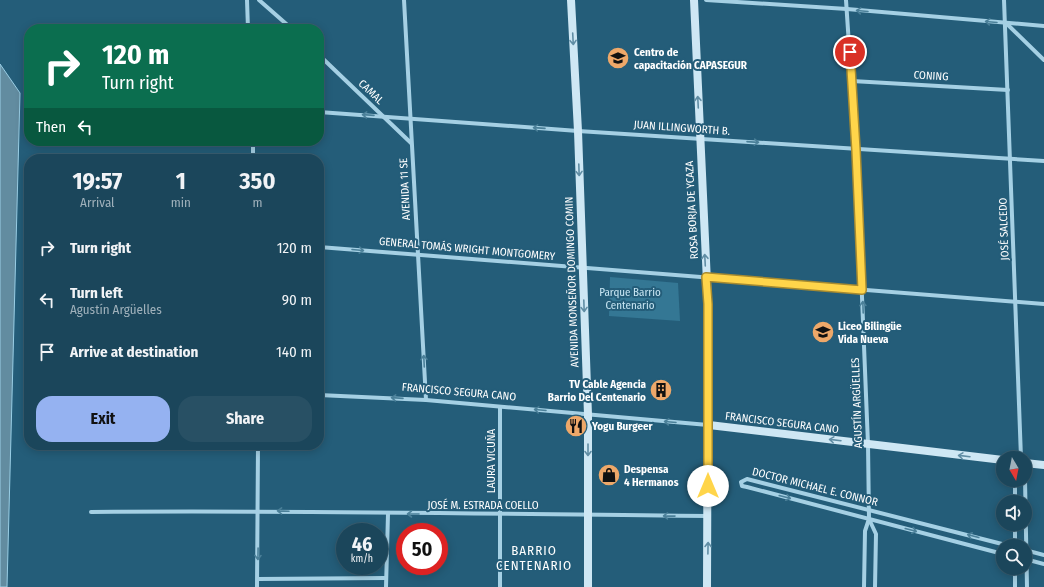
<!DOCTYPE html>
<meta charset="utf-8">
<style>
:root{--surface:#1b465b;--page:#285064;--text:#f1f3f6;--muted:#a0b1bb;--line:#395e71;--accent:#95b2f1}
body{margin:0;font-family:"Fira Sans Condensed",sans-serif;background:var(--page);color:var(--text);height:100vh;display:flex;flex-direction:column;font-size:15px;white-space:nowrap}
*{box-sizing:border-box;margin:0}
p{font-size:13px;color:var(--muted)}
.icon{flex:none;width:22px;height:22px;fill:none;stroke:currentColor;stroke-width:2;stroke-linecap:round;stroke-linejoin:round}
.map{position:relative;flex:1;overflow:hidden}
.sheet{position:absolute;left:24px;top:154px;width:300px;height:296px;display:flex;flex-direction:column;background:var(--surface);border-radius:16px;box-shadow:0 2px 10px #0003,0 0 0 1px var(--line)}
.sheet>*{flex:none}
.banner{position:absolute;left:24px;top:24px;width:300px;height:122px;border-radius:16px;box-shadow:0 2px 10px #0003,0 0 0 1px var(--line);background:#0b6e4f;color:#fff;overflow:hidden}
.needle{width:26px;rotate:170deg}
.buttons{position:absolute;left:996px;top:451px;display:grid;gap:8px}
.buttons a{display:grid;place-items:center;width:36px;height:36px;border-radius:50%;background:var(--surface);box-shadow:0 2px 10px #0003,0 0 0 1px var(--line);font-size:20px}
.speed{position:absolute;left:336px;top:523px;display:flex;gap:8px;font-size:20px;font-weight:700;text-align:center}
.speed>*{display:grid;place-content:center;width:52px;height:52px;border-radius:50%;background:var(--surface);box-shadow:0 2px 10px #0003,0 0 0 1px var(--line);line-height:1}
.speed small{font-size:10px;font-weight:400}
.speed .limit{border:6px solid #d22;background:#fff;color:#111}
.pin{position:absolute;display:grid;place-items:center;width:34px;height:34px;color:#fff;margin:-17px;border:2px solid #fff;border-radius:50%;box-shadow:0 1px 4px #0007}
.me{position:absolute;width:44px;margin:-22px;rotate:0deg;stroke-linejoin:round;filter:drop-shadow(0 0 3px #0008)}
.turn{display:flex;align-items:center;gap:14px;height:84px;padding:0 12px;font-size:18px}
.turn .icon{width:52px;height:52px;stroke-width:2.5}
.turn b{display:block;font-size:28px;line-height:34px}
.then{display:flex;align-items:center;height:38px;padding:0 12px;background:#0003;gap:8px;font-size:15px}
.eta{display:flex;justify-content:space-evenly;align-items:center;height:68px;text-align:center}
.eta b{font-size:24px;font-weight:700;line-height:28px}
.button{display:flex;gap:8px;margin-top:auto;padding:8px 12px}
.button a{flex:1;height:46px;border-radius:16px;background:var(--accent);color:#111;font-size:16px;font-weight:700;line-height:46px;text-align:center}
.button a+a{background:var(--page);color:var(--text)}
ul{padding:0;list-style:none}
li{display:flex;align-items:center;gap:12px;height:52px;padding:0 12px}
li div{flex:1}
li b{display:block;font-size:15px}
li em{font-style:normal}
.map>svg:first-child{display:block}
.green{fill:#347794}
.water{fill:#628ca0;stroke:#99cee5}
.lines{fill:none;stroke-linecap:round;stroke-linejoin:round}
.street{stroke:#a5d0e4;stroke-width:4}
.secondary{stroke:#cee7f4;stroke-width:8}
.oneway{stroke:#4b8099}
.oneway2{stroke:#608da4}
.route-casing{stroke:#a68a30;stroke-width:10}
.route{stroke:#ffd54a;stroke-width:7}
.labels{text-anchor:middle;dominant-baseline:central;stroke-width:4;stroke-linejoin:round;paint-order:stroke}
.poi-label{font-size:11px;font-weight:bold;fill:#fff;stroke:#245d79;text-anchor:start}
.street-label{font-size:11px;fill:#fff;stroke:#245d79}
.park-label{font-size:11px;fill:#c8e6f3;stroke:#245d79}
.quarter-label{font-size:13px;letter-spacing:1px;fill:#fff;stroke:#245d79}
</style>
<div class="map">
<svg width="1044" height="587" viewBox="0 0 1044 587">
<rect width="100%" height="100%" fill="#245d79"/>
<polygon class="green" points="610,277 678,283 680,321 609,316"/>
<polygon class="water" points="0,64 20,93 7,587 0,587"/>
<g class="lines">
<g class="street">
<polyline points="247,0 248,29"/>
<polyline points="259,0 292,29"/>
<polyline points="404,0 426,400"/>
<polyline points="706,0 847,9 1044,26"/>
<polyline points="846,0 856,150 868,444 869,519 865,531 864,587"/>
<polyline points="1004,0 1021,458"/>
<polyline points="1006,23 1044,60"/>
<polyline points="319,55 411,143"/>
<polyline points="852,81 1008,90"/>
<polyline points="319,112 578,131 1044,161"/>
<polyline points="253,141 253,159"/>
<polyline points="319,247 1044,304"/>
<polyline points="319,395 426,400 708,425"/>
<polyline points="500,407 500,587"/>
<polyline points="1025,479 1027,587"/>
<polyline points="1015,502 1015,480"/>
<path d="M91,512C297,510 502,514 708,516"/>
<polyline points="869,519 876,534 875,587"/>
<polyline points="1015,524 1015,546"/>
<polyline points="1025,550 1044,555"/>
<polyline points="1003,554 747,487 742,486 741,482 747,479 1010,546"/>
<polyline points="1025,559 1044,564"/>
<polyline points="258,579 386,578"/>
<polyline points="257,587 258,445"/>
<polyline points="386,587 388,514"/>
<polyline points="1015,587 1015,568"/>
</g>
<g class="secondary">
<polyline points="571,0 578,131 588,415 588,587"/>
<polyline points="694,0 708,304 707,587"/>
<polyline points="709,425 1003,460"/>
<polyline points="1025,463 1044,465"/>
</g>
</g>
<defs><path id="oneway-shaft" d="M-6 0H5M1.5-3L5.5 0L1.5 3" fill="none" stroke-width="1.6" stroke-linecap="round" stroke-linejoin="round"/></defs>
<g class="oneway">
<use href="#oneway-shaft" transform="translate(862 11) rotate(-175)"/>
<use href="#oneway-shaft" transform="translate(991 22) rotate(-175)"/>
<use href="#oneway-shaft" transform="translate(368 115) rotate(-176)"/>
<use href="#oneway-shaft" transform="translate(539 128) rotate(-176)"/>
<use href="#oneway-shaft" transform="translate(753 142) rotate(4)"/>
<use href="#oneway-shaft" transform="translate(358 250) rotate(5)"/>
<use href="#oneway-shaft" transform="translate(863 307) rotate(-92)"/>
<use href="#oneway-shaft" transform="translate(424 361) rotate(-93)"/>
<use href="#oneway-shaft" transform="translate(397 398) rotate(-176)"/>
<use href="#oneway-shaft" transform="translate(540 410) rotate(-175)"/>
<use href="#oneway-shaft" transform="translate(670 422) rotate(-175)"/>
<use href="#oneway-shaft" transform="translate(785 497) rotate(15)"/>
<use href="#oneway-shaft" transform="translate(283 511) rotate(-178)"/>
<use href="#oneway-shaft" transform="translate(413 514) rotate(-180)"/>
<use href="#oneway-shaft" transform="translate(669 516) rotate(-179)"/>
<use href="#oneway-shaft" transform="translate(911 530) rotate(15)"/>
<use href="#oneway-shaft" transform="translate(973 536) rotate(-165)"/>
<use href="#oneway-shaft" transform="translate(258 554) rotate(91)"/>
</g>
<g class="oneway2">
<use href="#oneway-shaft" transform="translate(573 39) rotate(87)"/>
<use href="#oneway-shaft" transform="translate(698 102) rotate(-93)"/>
<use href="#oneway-shaft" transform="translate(579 170) rotate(88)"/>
<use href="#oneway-shaft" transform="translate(705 260) rotate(-93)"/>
<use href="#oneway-shaft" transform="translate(584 306) rotate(88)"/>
<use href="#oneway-shaft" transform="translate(835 440) rotate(-173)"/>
<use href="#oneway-shaft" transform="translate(588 450) rotate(90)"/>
<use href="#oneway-shaft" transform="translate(964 456) rotate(-173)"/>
<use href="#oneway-shaft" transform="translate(708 548) rotate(-89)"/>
</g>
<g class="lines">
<g class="route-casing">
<polyline id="route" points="708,486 708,304 706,277 862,290 856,150 850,52"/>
</g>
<use href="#route" class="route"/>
</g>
<defs>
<g id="school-disc" transform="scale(1.15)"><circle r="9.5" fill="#eea869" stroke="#245d79"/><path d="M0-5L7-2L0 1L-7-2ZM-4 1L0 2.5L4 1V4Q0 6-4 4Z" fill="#111"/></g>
<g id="building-disc" transform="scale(1.15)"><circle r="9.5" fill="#eea869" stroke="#245d79"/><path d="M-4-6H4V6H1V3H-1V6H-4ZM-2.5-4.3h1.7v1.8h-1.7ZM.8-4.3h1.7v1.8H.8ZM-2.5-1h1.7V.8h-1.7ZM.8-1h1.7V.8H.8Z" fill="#111"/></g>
<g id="restaurant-disc" transform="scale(1.15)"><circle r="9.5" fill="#eea869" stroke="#245d79"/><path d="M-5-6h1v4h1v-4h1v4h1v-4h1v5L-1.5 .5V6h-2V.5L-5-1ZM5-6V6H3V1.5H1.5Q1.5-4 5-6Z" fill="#111"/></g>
<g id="shop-disc" transform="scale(1.15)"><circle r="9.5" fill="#eea869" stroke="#245d79"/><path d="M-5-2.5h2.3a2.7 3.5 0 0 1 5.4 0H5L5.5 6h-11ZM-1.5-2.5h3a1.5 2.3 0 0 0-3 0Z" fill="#111"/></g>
</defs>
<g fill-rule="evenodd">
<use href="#school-disc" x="618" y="58"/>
<use href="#school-disc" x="823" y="332"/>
<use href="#building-disc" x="661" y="390"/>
<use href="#restaurant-disc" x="576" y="426"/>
<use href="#shop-disc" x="609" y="475"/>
</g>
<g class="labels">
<g class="poi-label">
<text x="634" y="52">Centro de<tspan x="634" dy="13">capacitación CAPASEGUR</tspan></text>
<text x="838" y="326">Liceo Bilingüe<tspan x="838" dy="13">Vida Nueva</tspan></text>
<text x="646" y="384" text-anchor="end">TV Cable Agencia<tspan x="646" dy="13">Barrio Del Centenario</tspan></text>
<text x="592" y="426">Yogu Burgeer</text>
<text x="624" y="469">Despensa<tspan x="624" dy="13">4 Hermanos</tspan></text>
</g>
<g class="street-label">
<text transform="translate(931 76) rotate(3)">CONING</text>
<text transform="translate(371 92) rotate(44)">CAMAL</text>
<text transform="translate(682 128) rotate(4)">JUAN ILLINGWORTH B.</text>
<text transform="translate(405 189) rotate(-93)">AVENIDA 11 SE</text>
<text transform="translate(692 210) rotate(-93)">ROSA BORJA DE YCAZA</text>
<text transform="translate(1004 229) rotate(-92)">JOSÉ SALCEDO</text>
<text transform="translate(467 249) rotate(5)">GENERAL TOMÁS WRIGHT MONTGOMERY</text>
<text transform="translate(572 282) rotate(-92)">AVENIDA MONSEÑOR DOMINGO COMIN</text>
<text transform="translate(459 392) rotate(5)">FRANCISCO SEGURA CANO</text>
<text transform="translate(857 403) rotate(-92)">AGUSTÍN ARGÜELLES</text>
<text transform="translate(782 423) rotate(7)">FRANCISCO SEGURA CANO</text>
<text transform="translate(491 461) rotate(-90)">LAURA VICUÑA</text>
<text transform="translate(815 487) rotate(14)">DOCTOR MICHAEL E. CONNOR</text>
<text x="483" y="505">JOSÉ M. ESTRADA COELLO</text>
</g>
<g class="park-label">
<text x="630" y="292">Parque Barrio<tspan x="630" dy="13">Centenario</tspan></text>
</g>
<g class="quarter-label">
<text x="534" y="550">BARRIO<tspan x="534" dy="15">CENTENARIO</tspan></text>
</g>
</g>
</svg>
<div class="buttons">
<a><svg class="needle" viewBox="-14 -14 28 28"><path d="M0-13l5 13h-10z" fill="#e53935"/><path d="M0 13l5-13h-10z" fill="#a0b1bb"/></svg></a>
<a><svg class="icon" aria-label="sound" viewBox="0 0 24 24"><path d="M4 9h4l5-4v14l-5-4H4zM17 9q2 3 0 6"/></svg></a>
<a><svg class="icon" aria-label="search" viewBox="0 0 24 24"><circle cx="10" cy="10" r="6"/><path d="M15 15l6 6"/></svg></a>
</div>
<div class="speed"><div>46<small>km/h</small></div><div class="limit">50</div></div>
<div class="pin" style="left:850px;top:52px;background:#d93025"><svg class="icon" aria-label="arrive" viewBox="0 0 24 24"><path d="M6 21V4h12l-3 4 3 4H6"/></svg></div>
<svg class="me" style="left:708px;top:486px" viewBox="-20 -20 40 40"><circle r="19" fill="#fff"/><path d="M0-13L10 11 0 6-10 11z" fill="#ffd54a"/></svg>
<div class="banner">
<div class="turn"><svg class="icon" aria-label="right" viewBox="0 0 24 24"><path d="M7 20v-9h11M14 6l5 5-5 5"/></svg><div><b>120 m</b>Turn right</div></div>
<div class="then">Then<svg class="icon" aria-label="left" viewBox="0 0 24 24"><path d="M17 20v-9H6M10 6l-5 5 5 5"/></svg></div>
</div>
<section class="sheet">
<div class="eta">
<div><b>19:57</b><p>Arrival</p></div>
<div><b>1</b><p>min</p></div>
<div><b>350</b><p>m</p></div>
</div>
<ul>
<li><svg class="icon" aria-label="right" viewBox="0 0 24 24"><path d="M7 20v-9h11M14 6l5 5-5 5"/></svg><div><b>Turn right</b></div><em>120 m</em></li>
<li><svg class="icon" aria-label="left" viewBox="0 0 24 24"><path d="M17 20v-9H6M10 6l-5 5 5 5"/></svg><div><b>Turn left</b><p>Agustín Argüelles</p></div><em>90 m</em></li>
<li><svg class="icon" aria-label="arrive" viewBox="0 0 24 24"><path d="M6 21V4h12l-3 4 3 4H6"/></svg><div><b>Arrive at destination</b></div><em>140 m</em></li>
</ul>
<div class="button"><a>Exit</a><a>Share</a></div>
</section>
</div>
